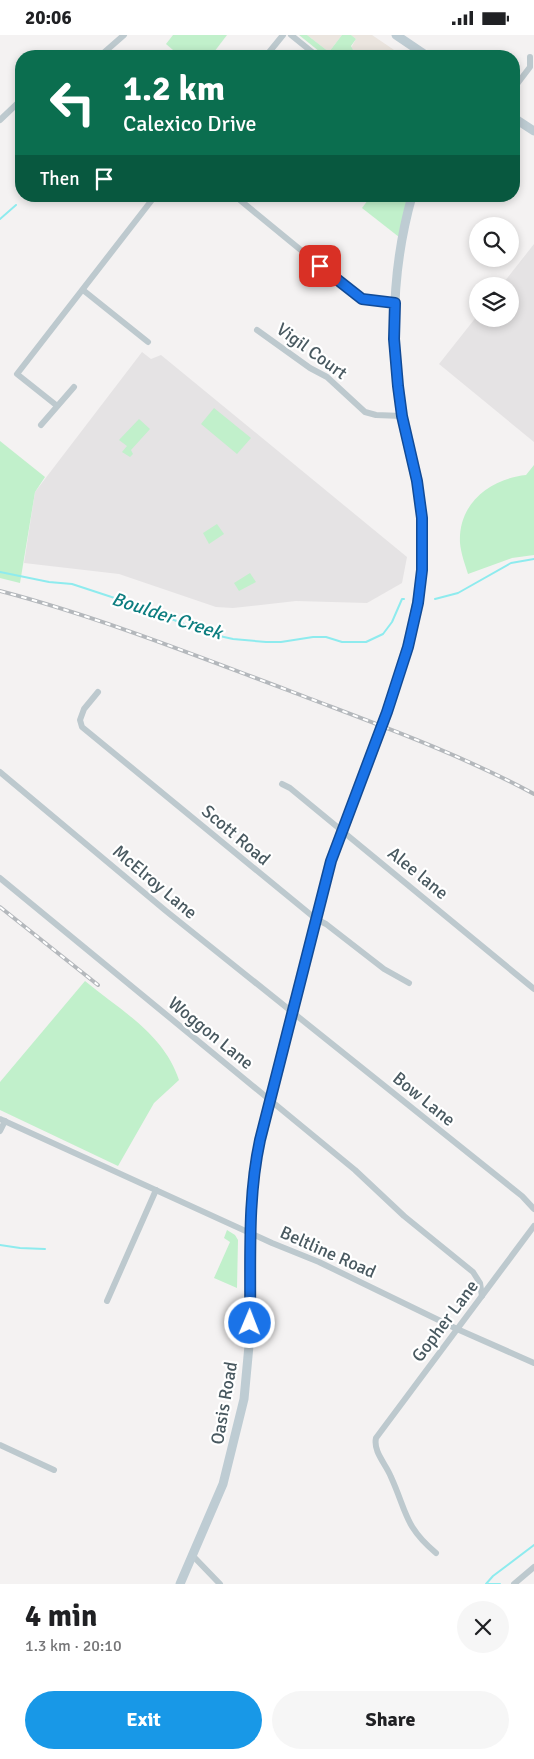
<!DOCTYPE html>
<meta charset="utf-8">
<style>
:root{--surface:#fff;--page:#f6f6f6;--text:#202124;--muted:#757577;--accent:#1898e7}
body{margin:0;font-family:Signika,sans-serif;background:var(--page);color:var(--text);height:100vh;display:flex;flex-direction:column;font-size:19px;white-space:nowrap}
*{box-sizing:border-box;margin:0}
p{font-size:16px;color:var(--muted)}
.icon{flex:none;width:28px;height:28px;fill:none;stroke:currentColor;stroke-width:2;stroke-linecap:round;stroke-linejoin:round}
.map{position:relative;height:1549px;overflow:hidden}
.panel{display:flex;flex-direction:column;background:var(--surface);flex:1}
.panel>*{flex:none}
.banner{position:absolute;left:15px;top:15px;width:505px;height:152px;border-radius:20px;box-shadow:0 2px 8px #0003;background:#0b6e4f;color:#fff;overflow:hidden}
.fabs{position:absolute;left:469px;top:182px;display:grid;gap:10px}
.fabs a{display:grid;place-items:center;width:50px;height:50px;border-radius:50%;background:var(--surface);box-shadow:0 2px 8px #0003;font-size:25px}
.pin{position:absolute;display:grid;place-items:center;width:42px;height:42px;color:#fff;margin:-21px;border-radius:10px;box-shadow:0 2px 8px #0006}
.me{position:absolute;width:55px;margin:-28px;rotate:1deg;stroke-linejoin:round;filter:drop-shadow(0 0 4px #0008)}
.turn{display:flex;align-items:center;gap:18px;height:105px;padding:0 25px;font-size:22px}
.turn .icon{width:65px;height:65px;stroke-width:2.5}
.turn b{display:block;font-size:35px;line-height:42px}
.then{display:flex;align-items:center;height:48px;padding:0 25px;background:#0003;gap:10px;font-size:19px}
.round{display:grid;place-items:center;flex:none;width:52px;height:52px;border-radius:26px;background:var(--page)}
.summary{display:flex;align-items:center;justify-content:space-between;height:85px;padding:0 25px}
h1{font-size:30px;font-weight:800;line-height:38px}
.primary-button{display:flex;gap:10px;margin-top:auto;padding:10px 25px}
.primary-button a{flex:1;height:58px;border-radius:30px;background:var(--accent);color:#fff;font-size:20px;font-weight:800;line-height:58px;text-align:center}
.primary-button a+a{background:var(--page);color:var(--text)}
.status{display:flex;justify-content:space-between;align-items:center;height:35px;padding:0 25px;background:var(--surface);direction:ltr}
.status svg{height:14px;fill:currentColor}
.map>svg:first-child{display:block}
.commercial{fill:#ebe5df}
.education{fill:#e5e3e4}
.green{fill:#c1f0cb}
.lines{fill:none;stroke-linecap:round;stroke-linejoin:round}
.stream{stroke:#8eebee;stroke-width:2}
.minor{stroke:#bdc9ce;stroke-width:6}
.secondary{stroke:#beccd3;stroke-width:9}
.rail-casing{stroke:#b4b8bc;stroke-width:4}
.rail{stroke:#fff;stroke-width:2;stroke-dasharray:5.5;stroke-linecap:butt}
.secondary-bridge{stroke:#beccd3;stroke-width:9}
.route-casing{stroke:#114b97;stroke-width:12}
.route{stroke:#1a73e8;stroke-width:9}
.labels{text-anchor:middle;dominant-baseline:central;stroke-width:4.5;stroke-linejoin:round;paint-order:stroke}
.street-label{font-size:18px;fill:#495960;stroke:#fff}
.water-label{font-size:19px;font-style:italic;fill:#0d7e80;stroke:#fff}
</style>
<div class="status"><b>20:06</b><svg viewBox="0 0 49 12"><path d="M0 12V9h3v3zM5 12V6h3v6zM10 12V3h3v9zM15 12V0h3v12zM26 1h20v11H26zM47 4h2v5h-2z"/></svg></div>
<div class="map">
<svg width="534" height="1549" viewBox="0 0 534 1549">
<rect width="100%" height="100%" fill="#f4f2f2"/>
<g class="commercial">
<polygon points="307,0 342,0 329,17"/>
<polygon points="351,0 372,0 403,21 373,21 374,19 360,21 351,13 356,4"/>
</g>
<g class="education">
<polygon points="534,209 534,407 439,329 477,281 478,284 510,284 510,251 501,251"/>
<polygon points="142,317 151,324 161,320 407,522 402,548 367,568 296,566 233,573 216,572 119,539 24,528 35,457"/>
</g>
<g class="green">
<polygon points="173,0 227,0 211,21 180,21 166,9"/>
<polygon points="299,0 307,0 329,17 342,0 351,0 356,4 351,11 353,15 349,15 344,21 325,21"/>
<polygon points="371,161 408,161 399,202 362,173"/>
<polygon points="214,373 251,403 237,419 201,389"/>
<polygon points="139,384 150,394 131,415 133,419 130,422 122,417 127,411 119,405"/>
<polygon points="0,406 45,442 35,457 20,548 0,543"/>
<path d="M534,430V520L512,523L468,539C465,529 461,519 460,508C458,468 490,444 526,440Z"/>
<polygon points="217,489 224,499 209,509 203,498"/>
<polygon points="250,538 256,547 239,556 234,548"/>
<path d="M85,946C120,975 164,999 179,1045L154,1068L118,1131L0,1075V1047Z"/>
<polygon points="227,1195 235,1200 238,1205 237,1253 214,1243 230,1207 224,1203"/>
</g>
<g class="lines">
<g class="stream">
<polyline points="0,184 16,170"/>
<polyline points="0,537 49,547 72,549 142,572 206,598 233,604 266,607 281,607 313,602 326,602 342,607 366,607 383,599 392,587 402,564 404,564"/>
<polyline points="435,564 458,558 511,528 534,524"/>
<polyline points="0,1210 20,1213 45,1214"/>
<polyline points="486,1549 493,1541 534,1510"/>
<polyline points="488,1549 500,1549"/>
</g>
<g class="minor">
<polyline points="291,0 317,21"/>
<polyline points="100,21 124,0"/>
<polyline points="266,21 283,0"/>
<polyline points="514,53 530,32 530,22"/>
<polyline points="0,85 21,65"/>
<polyline points="235,161 358,262 368,267 395,268"/>
<polyline points="83,255 148,307"/>
<polyline points="257,295 310,333 327,342 365,377 376,380 402,381"/>
<polyline points="56,370 17,339 155,161"/>
<polyline points="41,390 74,352"/>
<polyline points="98,657 84,674 80,685 82,692 316,884 326,889 384,934 409,948"/>
<polyline points="0,737 166,876 522,1161 534,1174"/>
<polyline points="282,749 290,753 534,954"/>
<polyline points="0,843 355,1135 404,1181 473,1237 480,1248 482,1261"/>
<polyline points="0,1084 272,1208 319,1227 457,1294 534,1328"/>
<polyline points="0,1096 5,1086"/>
<polyline points="107,1266 156,1155"/>
<polyline points="0,1410 54,1435"/>
<path d="M436,1518C404,1491 407,1477 391,1442C386,1429 373,1417 376,1403L534,1191"/>
<polyline points="193,1521 220,1549"/>
<polyline points="514,1549 534,1532"/>
</g>
<g class="secondary">
<polyline points="396,0 427,21"/>
<polyline points="514,83 534,96"/>
<path d="M386,680C408,615 426,552 422,483C419,448 407,414 402,379C390,307 392,232 412,161"/>
<polyline points="180,1549 223,1449 244,1364 250,1300 249,1221 252,1153 260,1105 331,826 376,707"/>
</g>
<g class="rail-casing">
<g id="rail">
<path d="M0,556C99,582 194,620 290,656C373,688 456,717 534,759"/>
<polyline points="0,872 98,950"/>
</g>
</g>
<use href="#rail" class="rail"/>
<polyline class="secondary-bridge" points="376,707 386,680"/>
</g>
<g class="lines">
<g class="route-casing">
<path id="route" d="M250,1288C251,1226 247,1165 260,1105L331,826L387,677L408,612L418,568L422,535V483L417,446L402,381L398,351L394,304L395,268L362,264L320,231"/>
</g>
<use href="#route" class="route"/>
</g>
<g class="labels">
<g class="street-label">
<text transform="translate(312 316) rotate(36)">Vigil Court</text>
<text transform="translate(236 800) rotate(40)">Scott Road</text>
<text transform="translate(418 838) rotate(39)">Alee lane</text>
<text transform="translate(155 847) rotate(40)">McElroy Lane</text>
<text transform="translate(211 998) rotate(39)">Woggon Lane</text>
<text transform="translate(424 1064) rotate(39)">Bow Lane</text>
<text transform="translate(328 1217) rotate(24)">Beltline Road</text>
<text transform="translate(445 1286) rotate(-53)">Gopher Lane</text>
<text transform="translate(224 1368) rotate(-80)">Oasis Road</text>
</g>
<g class="water-label">
<text transform="translate(167 581) rotate(18)">Boulder Creek</text>
</g>
</g>
</svg>
<div class="fabs">
<a><svg class="icon" aria-label="search" viewBox="0 0 24 24"><circle cx="10" cy="10" r="6"/><path d="M15 15l6 6"/></svg></a>
<a><svg class="icon" aria-label="layers" viewBox="0 0 24 24"><path d="M12 4l9 5-9 5-9-5zM3 14l9 5 9-5"/></svg></a>
</div>
<div class="pin" style="left:320px;top:231px;background:#d93025"><svg class="icon" aria-label="arrive" viewBox="0 0 24 24"><path d="M6 21V4h12l-3 4 3 4H6"/></svg></div>
<svg class="me" style="left:250px;top:1288px" viewBox="-20 -20 40 40"><circle r="17" fill="#1a73e8" stroke="#fff" stroke-width="3"/><path d="M0-11L8 9 0 5-8 9z" fill="#fff"/></svg>
<div class="banner">
<div class="turn"><svg class="icon" aria-label="left" viewBox="0 0 24 24"><path d="M17 20v-9H6M10 6l-5 5 5 5"/></svg><div><b>1.2 km</b>Calexico Drive</div></div>
<div class="then">Then<svg class="icon" aria-label="arrive" viewBox="0 0 24 24"><path d="M6 21V4h12l-3 4 3 4H6"/></svg></div>
</div>
</div>
<section class="panel">
<div class="summary"><div><h1>4 min</h1><p>1.3 km · 20:10</p></div><a class="round"><svg class="icon" aria-label="close" viewBox="0 0 24 24"><path d="M6 6l12 12M18 6L6 18"/></svg></a></div>
<div class="primary-button"><a>Exit</a><a>Share</a></div>
</section>
